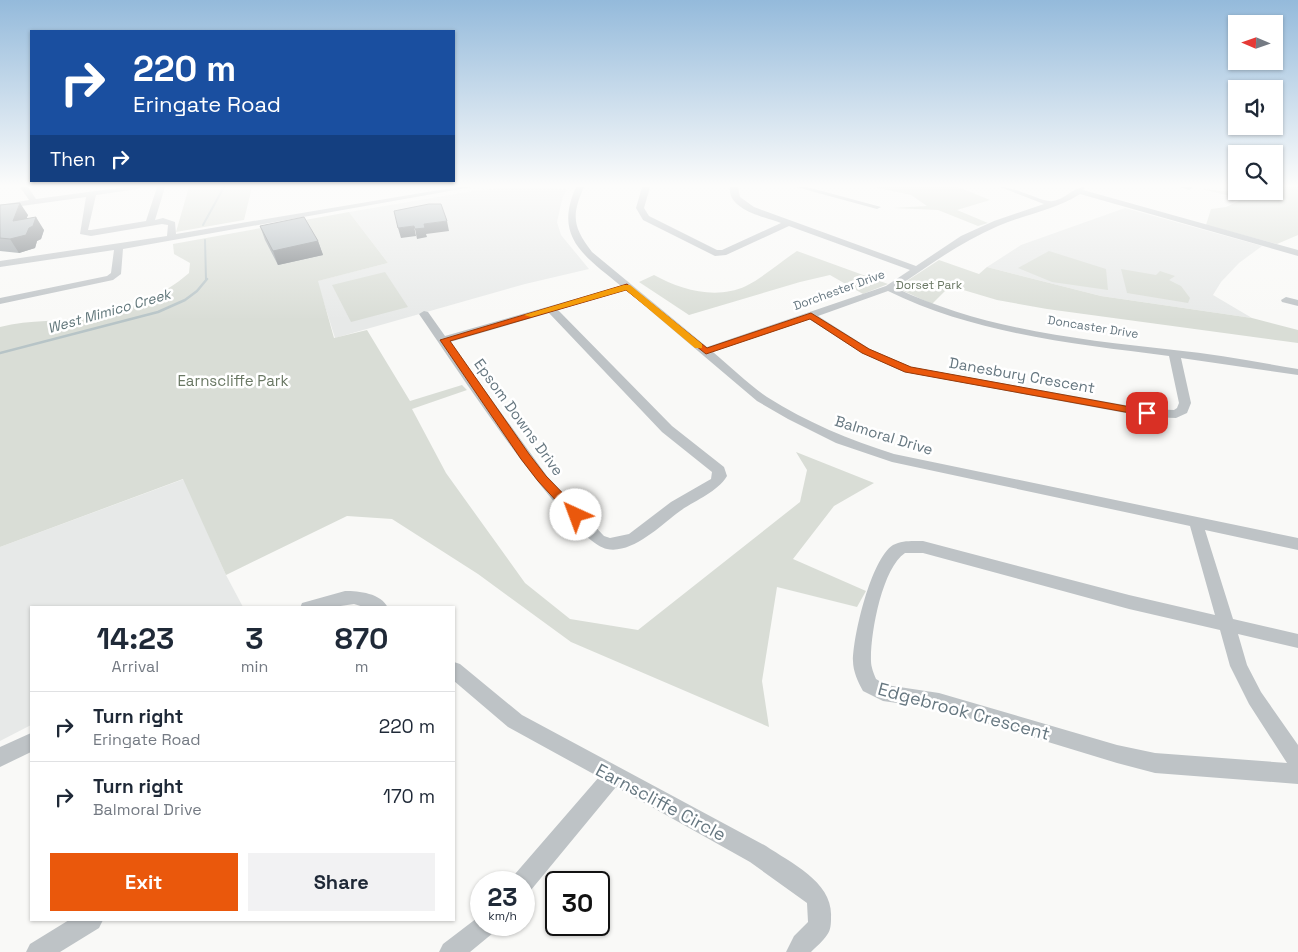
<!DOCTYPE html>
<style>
:root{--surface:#fff;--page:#f2f2f3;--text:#1f2937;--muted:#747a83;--line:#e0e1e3;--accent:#ea580c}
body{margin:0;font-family:"Space Grotesk",sans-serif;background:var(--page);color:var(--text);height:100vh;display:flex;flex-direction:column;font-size:19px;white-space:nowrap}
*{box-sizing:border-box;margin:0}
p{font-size:16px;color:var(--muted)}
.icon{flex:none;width:28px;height:28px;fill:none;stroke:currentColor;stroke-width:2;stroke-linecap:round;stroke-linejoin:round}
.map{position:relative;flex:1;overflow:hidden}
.details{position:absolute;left:30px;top:606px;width:425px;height:315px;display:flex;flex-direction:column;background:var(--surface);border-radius:0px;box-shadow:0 1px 4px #0004}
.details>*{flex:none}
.banner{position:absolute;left:30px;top:30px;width:425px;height:152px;border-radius:0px;box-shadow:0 1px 4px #0004;background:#1a4fa0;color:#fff;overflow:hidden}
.needle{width:32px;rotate:272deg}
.buttons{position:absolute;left:1228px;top:15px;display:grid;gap:10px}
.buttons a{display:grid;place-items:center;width:55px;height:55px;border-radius:0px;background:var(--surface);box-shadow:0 1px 4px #0004;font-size:25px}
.speed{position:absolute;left:470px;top:871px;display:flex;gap:10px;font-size:25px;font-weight:700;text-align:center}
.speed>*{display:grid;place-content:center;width:65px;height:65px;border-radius:50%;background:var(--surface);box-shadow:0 1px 4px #0004;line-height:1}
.speed small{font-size:12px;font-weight:400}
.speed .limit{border:2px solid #111;border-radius:8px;background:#fff;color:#111}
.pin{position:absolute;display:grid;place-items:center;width:42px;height:42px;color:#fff;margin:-21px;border-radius:10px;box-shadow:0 2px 8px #0006}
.me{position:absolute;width:55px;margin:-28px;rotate:317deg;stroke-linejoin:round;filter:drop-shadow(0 0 4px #0008)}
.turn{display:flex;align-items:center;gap:18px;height:105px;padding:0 20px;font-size:22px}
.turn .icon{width:65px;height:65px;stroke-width:2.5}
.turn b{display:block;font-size:35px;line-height:42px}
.then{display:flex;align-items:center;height:48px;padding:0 20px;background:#0003;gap:10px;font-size:19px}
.eta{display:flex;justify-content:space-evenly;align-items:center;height:85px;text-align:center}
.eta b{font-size:30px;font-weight:800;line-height:35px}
.action{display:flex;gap:10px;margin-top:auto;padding:10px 20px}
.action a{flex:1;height:58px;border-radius:0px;background:var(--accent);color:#fff;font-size:20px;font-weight:800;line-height:58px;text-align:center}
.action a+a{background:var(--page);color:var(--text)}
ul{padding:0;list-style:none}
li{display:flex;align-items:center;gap:15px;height:70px;padding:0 20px;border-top:1px solid var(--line)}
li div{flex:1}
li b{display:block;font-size:19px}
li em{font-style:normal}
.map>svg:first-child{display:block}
.built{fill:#e7e9e8}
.green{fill:#d9ddd6}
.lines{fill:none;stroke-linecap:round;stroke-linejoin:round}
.stream-far1{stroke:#b7c4c7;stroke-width:2}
.stream{stroke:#b7c4c7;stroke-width:2.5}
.minor{fill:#bec3c6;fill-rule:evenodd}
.wall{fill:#8e969b}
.shaded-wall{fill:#747a7e}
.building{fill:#a5afb4;stroke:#747a7e}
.route{fill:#ea580c;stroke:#983908}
.slow{fill:#f59e0b}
.labels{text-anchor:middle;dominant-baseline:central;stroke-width:5;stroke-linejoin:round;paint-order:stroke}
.far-park-label{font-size:12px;fill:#6a7864;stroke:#fff}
.far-street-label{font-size:12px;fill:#667780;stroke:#fff}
.far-water-label{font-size:14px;font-style:italic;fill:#60767a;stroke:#fff}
.street-label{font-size:15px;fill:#667780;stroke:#fff}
.park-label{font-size:15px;fill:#6a7864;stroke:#fff}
.near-street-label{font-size:18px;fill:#667780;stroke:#fff}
</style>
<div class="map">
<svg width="1298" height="952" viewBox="0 0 1298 952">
<rect width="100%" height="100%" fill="#f9f9f7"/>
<g class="built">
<polygon points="509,187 567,189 563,196 557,222 561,235 589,269 525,284 335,338 317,281 388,263 349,212 479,190"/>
<polygon points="1125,208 1262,246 1239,263 1221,282 1213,295 1252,318 1101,296 987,267 1021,245"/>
<polygon points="184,479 226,575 243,607 31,608 31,725 0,741 0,547"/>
</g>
<g class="green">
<polygon points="189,187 252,187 244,220 176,232"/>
<polygon points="874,187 958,187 990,200 957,210 988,223 978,226 938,210 893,208 927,206 911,195"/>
<polygon points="1274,187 1298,187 1298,235 1277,244 1206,225 1211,209 1226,207 1243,199 1201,189 1238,192 1274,191"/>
<path d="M349,212L388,263L318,281L334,338L367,330L410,401L462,385L467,390L412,409L446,473L525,583L570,619L638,630L800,502L807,470L796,452L874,483L834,506L793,559L866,591L857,607L777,587L762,681L769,727L571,642L478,574L392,519L347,516L226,575L183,479L0,547V327C30,319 62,322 92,317C127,310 162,297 189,273L190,263L174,254L173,244Z"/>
<path d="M797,251L888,284L863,294L830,275L800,282L689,315L639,282L654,275C681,290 716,300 746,286C764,277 780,262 797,251Z"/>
<polygon points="1049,251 1106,269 1108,290 1052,282 1018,268"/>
<polygon points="939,260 979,274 987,267 1101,296 1252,318 1298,330 1298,343 1047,309 997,300 950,286 932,304 899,289 899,286"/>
<polygon points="1121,269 1156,275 1160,271 1175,276 1169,280 1181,286 1190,298 1188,303 1127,293"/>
<polygon points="385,272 408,307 351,322 332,285"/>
</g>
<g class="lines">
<g class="stream-far1">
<polyline points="203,225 224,187"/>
<polyline points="205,240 206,280"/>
</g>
<polyline class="stream" points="0,353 158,312 185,300 197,291 207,279"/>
<g class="minor">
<polygon points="20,187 28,187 36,199 125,187 142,187 138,189 96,195 88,230 91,230 146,221 157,187 165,187 155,220 163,218 175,222 176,234 457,187 472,187 123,249 121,274 113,280 0,304 0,298 107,276 111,273 114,250 0,267 0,261 167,236 168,225 162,224 91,236 80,234 86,197 0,209 0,205 29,200"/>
<path d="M576,187H584C571,216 573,227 592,252L707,347L886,286L910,270L789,226L726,255L715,256L643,220L636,208L642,187H650L644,208L649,216L717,250H722L781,223C765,217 727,210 730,187H738L740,197L754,207L916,266L961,236L994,221L1044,204L1000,187C1017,187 1042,203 1053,201C1066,199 1073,187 1085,187L1083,190L1298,250V256L1080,194C1055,210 1026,214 998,226C961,242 929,265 896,288C982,329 1080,340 1174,350C1215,354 1257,362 1298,369V375L1181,358L1191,403L1187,413L1176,418L1147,417L904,372L862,353L809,319L713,352C731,367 748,384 767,397C806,422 850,440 894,454L1298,538V550L1205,530L1233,619L1298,634V648L1238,634L1247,665L1261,692L1298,745V784L1155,773L1117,763L939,709L883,701L863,691C858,682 853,671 853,661C853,636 871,559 893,545C902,540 913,541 923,541L1129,595L1215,615L1190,526L892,462L836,443L788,419L757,401L626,290L558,310L672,426L724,467L727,476C716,494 692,501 676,514C658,528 631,554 607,549C569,542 447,354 419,314L424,311L428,312L445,336L621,286C585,256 553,238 576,187ZM888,291C976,334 1074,344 1169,356L1179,403L1177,408L1174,410L1147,409L911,367L870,349L818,316ZM549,313L662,432L712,472L711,479L671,502L629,534L610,538L604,536L547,476L450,342ZM905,553H923L1129,609L1220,630L1230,666L1249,704L1287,763L1155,753L1117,745L939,693L886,685L876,679C874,674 871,667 871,661C870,635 882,568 905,553Z"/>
<polygon points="796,187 807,187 881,207 877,209"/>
<polygon points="1179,187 1192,187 1193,188 1189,190"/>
<polygon points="1286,297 1298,300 1298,306 1282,302 1281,300"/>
<path d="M345,591C359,591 381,593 388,608H367L354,604L327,608H300L302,603Z"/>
<path d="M454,662L460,664L522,715L766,846C791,863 833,882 831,917C831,923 831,930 827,935C823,941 816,947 811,952H786L794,936L808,922L807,903L750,862L616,787L531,890L524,893V882H512L515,874L599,777L508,727L454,681Z"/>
<polygon points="31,733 31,752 0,767 0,747"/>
<polygon points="481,915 481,925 497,925 493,933 470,952 439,952 443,944"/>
<polygon points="69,920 103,920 99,928 60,952 26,952 30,944"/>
</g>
</g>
<g class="wall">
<polygon points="0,205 28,215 26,218 44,230 41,239 37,241 35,248 19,253 0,251"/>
<polygon points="260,226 318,241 323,255 278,265 265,240"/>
</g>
<g class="shaded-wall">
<polygon points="20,203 28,215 21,234 13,221"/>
<polygon points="36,217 44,230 41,239 37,241 35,248 19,253 10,239 29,228"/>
<polygon points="447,221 449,231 426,234 427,237 417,239 415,229 424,224"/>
<polygon points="414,226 416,236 401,238 398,228"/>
<polygon points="318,241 323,255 278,265 273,251"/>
</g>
<g class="building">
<polygon points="20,203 13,221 36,217 33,226 29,228 26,235 10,239 0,238 0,205"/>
<polygon points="429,204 441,204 447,221 424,224 425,228 415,229 414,226 398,228 394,211"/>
<polygon points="304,217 318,241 273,251 260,226"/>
</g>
<linearGradient id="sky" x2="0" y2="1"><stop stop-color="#94badb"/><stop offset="0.58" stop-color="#fcfcfb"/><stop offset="1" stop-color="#fcfcfb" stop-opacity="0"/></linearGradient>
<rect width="1298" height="320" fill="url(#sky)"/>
<polygon class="route" points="627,284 707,348 811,313 869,349 911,367 1147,410 1152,413 1147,416 905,372 862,353 810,319 706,354 626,290 450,341 529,454 546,476 581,512 582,515 581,518 572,518 538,481 521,459 440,340"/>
<polygon class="slow" points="624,285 630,285 702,344 702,348 695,348 626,290 531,317 524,315"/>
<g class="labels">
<g class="far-park-label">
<text x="929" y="285">Dorset Park</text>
</g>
<g class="far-street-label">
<text transform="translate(839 290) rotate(-20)">Dorchester Drive</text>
<text transform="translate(1093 327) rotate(9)">Doncaster Drive</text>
</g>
<g class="far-water-label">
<text transform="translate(109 311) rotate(-16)">West Mimico Creek</text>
</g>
<g class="street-label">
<text transform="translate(1022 375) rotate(10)">Danesbury Crescent</text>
<text transform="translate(519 417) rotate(54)">Epsom Downs Drive</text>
<text transform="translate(884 435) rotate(17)">Balmoral Drive</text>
</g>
<g class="park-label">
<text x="233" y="380">Earnscliffe Park</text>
</g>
<g class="near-street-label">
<text transform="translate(964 711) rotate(15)">Edgebrook Crescent</text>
<text transform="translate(661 802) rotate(28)">Earnscliffe Circle</text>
</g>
</g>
</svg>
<div class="buttons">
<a><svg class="needle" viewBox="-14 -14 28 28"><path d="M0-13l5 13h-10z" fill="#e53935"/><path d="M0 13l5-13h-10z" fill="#747a83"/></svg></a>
<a><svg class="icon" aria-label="sound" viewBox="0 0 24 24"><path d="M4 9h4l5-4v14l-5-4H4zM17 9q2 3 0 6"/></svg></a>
<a><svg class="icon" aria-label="search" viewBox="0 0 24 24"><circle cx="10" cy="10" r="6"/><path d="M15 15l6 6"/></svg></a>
</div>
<div class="speed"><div>23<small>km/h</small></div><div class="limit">30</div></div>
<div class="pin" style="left:1147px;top:413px;background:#d93025"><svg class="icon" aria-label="arrive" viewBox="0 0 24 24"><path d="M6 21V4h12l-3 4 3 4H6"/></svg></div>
<svg class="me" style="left:576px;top:515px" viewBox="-20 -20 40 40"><circle r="19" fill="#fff"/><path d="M0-13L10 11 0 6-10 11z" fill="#ea580c"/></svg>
<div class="banner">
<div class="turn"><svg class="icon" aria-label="right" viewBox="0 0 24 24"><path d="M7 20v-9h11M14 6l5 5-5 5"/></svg><div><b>220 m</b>Eringate Road</div></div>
<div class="then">Then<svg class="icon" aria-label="right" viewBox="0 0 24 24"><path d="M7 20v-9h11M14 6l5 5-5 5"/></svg></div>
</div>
<section class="details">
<div class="eta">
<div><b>14:23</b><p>Arrival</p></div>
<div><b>3</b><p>min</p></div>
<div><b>870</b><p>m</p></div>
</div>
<ul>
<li><svg class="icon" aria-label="right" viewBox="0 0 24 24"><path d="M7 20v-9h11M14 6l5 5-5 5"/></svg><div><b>Turn right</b><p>Eringate Road</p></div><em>220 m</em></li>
<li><svg class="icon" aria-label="right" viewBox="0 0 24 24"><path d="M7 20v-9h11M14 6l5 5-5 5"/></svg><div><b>Turn right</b><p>Balmoral Drive</p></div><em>170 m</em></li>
</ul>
<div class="action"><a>Exit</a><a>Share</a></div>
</section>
</div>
